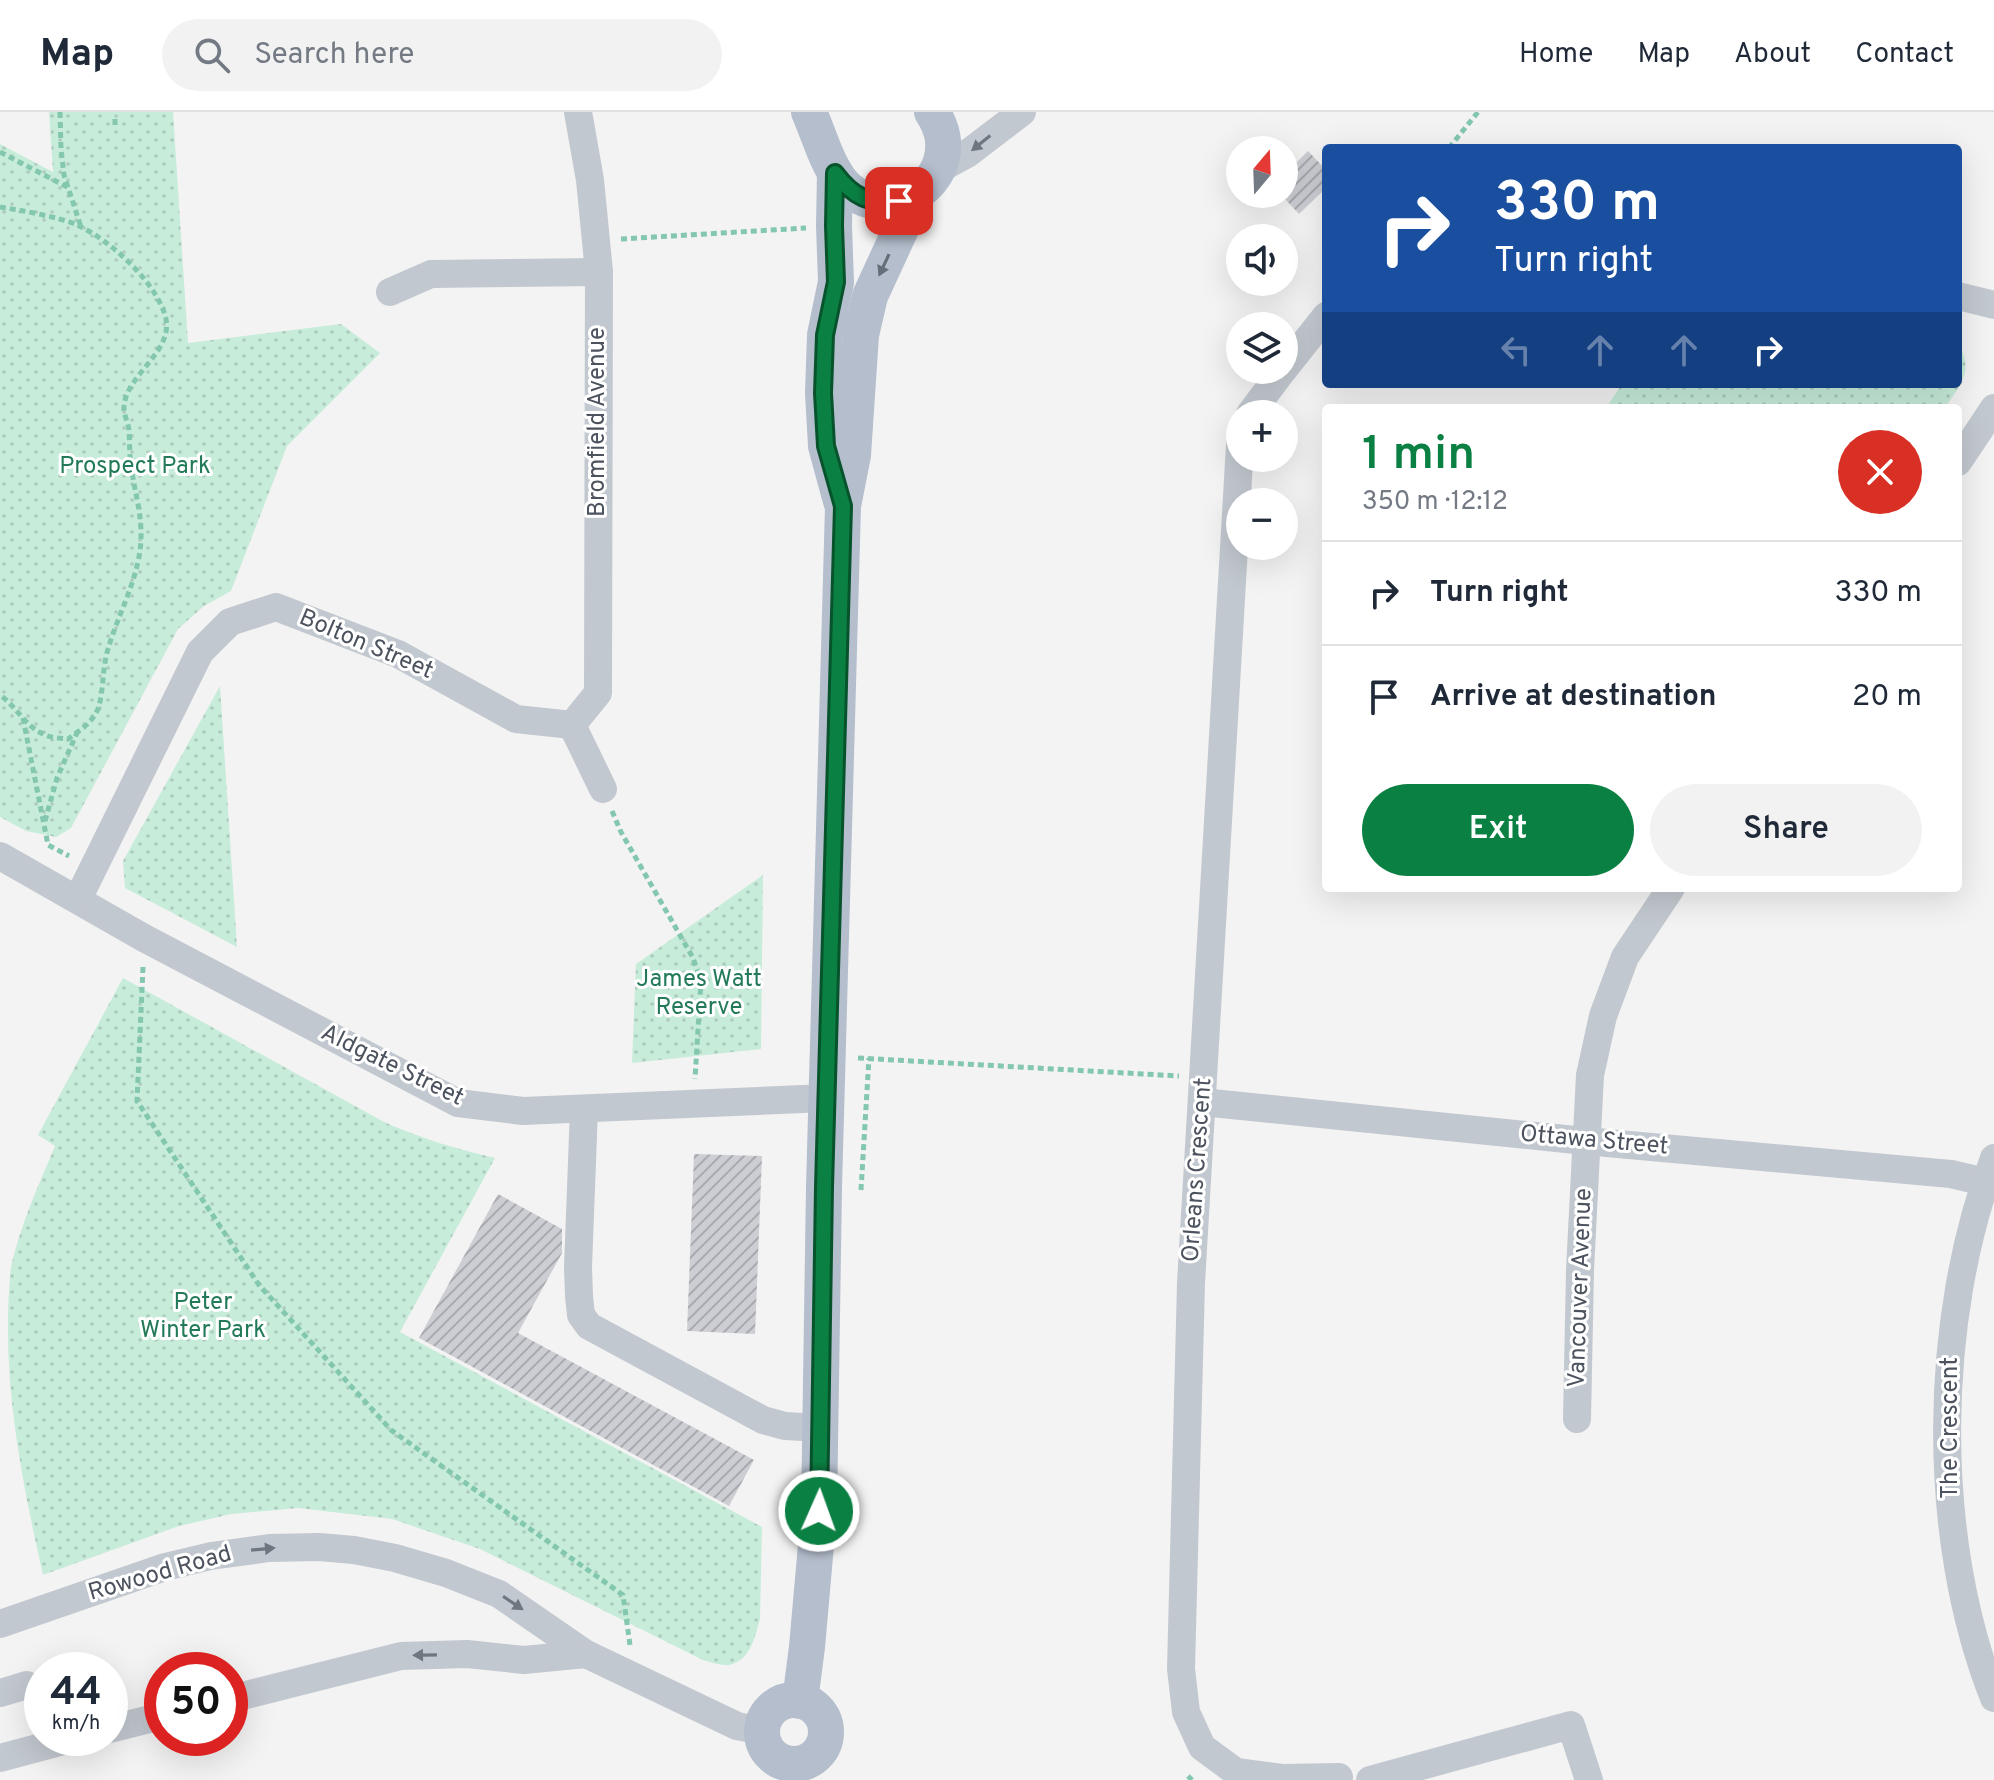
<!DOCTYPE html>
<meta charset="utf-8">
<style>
:root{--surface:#fff;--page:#f2f2f3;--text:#1f2937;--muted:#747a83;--line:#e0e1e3;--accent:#0b8043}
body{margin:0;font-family:Overpass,sans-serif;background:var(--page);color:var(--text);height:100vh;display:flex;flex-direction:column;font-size:30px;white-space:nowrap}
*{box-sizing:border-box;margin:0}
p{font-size:26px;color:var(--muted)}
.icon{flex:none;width:44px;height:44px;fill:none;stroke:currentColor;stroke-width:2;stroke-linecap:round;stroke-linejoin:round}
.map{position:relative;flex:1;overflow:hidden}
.sheet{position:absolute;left:1322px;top:292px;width:640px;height:488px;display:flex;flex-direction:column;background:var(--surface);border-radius:8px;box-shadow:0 8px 32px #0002}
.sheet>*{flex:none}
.banner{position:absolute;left:1322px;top:32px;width:640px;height:244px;border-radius:8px;box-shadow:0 8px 32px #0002;background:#1a4fa0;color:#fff;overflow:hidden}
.needle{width:52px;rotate:19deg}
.tools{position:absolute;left:1226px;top:24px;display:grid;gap:16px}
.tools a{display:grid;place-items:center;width:72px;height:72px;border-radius:50%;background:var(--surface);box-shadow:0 8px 32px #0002;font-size:40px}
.speed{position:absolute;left:24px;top:1540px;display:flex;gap:16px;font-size:40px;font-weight:700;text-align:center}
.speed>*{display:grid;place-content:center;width:104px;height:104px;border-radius:50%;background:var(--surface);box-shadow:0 8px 32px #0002;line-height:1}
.speed small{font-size:20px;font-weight:400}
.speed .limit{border:12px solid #d22;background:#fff;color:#111}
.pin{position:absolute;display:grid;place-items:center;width:68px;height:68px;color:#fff;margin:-34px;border-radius:16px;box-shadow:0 4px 12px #0006}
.me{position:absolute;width:88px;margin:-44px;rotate:2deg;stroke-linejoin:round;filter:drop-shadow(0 0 6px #0008)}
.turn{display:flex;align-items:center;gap:28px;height:168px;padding:0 40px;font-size:36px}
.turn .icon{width:104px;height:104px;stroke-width:2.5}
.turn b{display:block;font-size:56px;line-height:68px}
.lanes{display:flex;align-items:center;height:76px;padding:0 40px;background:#0003;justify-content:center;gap:40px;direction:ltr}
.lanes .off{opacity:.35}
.round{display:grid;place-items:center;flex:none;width:84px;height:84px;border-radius:42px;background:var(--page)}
.headline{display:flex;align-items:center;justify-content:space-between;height:136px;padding:0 40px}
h1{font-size:48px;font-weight:600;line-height:60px;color:var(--accent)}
.cta{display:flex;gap:16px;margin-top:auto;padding:16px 40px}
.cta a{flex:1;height:92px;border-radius:48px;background:var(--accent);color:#fff;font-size:32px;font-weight:600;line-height:92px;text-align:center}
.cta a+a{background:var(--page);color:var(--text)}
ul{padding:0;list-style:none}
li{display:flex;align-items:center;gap:24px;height:104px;padding:0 40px;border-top:2px solid var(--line)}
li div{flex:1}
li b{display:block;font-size:30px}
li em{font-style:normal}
header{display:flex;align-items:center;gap:48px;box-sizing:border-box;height:112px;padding:0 40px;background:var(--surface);border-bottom:2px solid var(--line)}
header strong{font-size:38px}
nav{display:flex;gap:44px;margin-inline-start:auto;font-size:28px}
.search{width:560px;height:72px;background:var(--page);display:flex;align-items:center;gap:20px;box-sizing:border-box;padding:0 28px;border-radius:44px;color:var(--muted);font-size:30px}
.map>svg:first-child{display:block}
.park{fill:url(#park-dots)}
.building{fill:url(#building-hatch)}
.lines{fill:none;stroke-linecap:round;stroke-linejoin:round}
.path{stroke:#82c7ae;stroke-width:5;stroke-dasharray:6 4;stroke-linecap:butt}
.minor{stroke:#c2c8cf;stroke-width:28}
.major{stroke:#b5becd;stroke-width:36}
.oneway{fill:#6f7680}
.oneway2{fill:#666e7a}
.route-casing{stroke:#07532c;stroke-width:20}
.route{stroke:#0b8043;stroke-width:14}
.labels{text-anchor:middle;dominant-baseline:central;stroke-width:6;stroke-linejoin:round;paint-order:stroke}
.street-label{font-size:24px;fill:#4c535e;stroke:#fff}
.park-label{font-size:24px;fill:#227a59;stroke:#fff}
</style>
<header>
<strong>Map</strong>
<div class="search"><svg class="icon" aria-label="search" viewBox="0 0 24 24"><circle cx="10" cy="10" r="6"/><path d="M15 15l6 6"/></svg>Search here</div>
<nav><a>Home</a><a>Map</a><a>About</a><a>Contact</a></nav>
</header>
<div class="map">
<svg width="1994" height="1668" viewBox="0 0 1994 1668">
<defs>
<pattern id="park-dots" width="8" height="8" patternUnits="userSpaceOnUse" patternTransform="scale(2)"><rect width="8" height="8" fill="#c7ecda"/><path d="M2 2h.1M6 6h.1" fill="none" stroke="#adccbe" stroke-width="1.8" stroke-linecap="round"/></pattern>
<pattern id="building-hatch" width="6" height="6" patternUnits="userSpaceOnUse" patternTransform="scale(2)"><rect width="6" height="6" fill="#cdced4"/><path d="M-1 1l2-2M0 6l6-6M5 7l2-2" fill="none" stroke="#a9aaaf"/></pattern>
</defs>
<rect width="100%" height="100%" fill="#f4f3f3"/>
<g class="park">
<polygon points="49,0 173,0 188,231 341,212 380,241 287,334 231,479 204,494 178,517 71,716 56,725 26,719 0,705 0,32 53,60"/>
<path d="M1958,232C1975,259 1960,273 1945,296H1606L1622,272H1958Z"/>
<polygon points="220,574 237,835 125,776 123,749"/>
<polygon points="763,763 761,937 632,951 636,852"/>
<path d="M123,866L384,1010C420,1026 456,1037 495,1046L400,1220L762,1415L760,1507C755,1525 750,1549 729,1553C722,1554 710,1550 703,1548L480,1437L392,1407L298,1396L231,1402L179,1414L43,1463C20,1361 0,1259 11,1155C20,1114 39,1072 55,1034L38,1023Z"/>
</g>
<g class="building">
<polygon points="1308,39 1326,58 1326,76 1299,102 1284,86 1284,63"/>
<polygon points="694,1042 762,1044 755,1222 687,1219"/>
<polygon points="498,1082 562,1117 562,1141 518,1221 754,1348 729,1394 419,1226"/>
</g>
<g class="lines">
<g class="path">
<polyline points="60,0 61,37 64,63 81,115"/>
<polyline points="115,7 115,17"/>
<polyline points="1449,36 1478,0"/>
<polyline points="0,40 69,76"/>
<path d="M0,95C19,98 60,105 77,113C110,128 154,168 165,203C176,239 127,261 124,294C123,301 128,310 129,318C130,332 129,347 132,360C135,380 141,400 141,421C142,461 119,499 108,537C102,556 104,579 98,597C92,611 79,619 68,627C60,626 50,626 43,622C25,614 16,594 0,583"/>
<polyline points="621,127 806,116"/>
<polyline points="23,606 48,733 69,744"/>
<polyline points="612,699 621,720 693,846 701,869 695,967"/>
<polyline points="45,709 57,666 77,621"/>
<polyline points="143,855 137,989 259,1173 391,1318 623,1483 630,1533"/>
<polyline points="858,946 1179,964"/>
<polyline points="861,1078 869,946"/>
<polyline points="1188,1664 1192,1668"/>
</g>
<g class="minor">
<polyline points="938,58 967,42 1022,0"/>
<polyline points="390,180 431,162 599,160"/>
<polyline points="1958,184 1994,193"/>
<polyline points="1284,257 1326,204"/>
<polyline points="1250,302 1283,258"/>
<polyline points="1240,333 1191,1171 1181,1557 1186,1600 1202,1635 1236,1660 1282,1666 1339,1665"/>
<polyline points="1958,350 1994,296"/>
<polyline points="572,613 598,581 599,160 590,68 578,0"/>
<polyline points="572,613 603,677"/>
<polyline points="0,744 144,826 458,991 523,999 826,986"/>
<polyline points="78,787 200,540 230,510 276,495 398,542 516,607 572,613"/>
<polyline points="1202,990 1585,1029 1951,1062 1985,1070"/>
<polyline points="584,997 578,1155 579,1184 581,1203 589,1214 763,1308 785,1314 822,1316"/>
<path d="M1994,1046C1933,1207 1930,1425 1994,1586"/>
<polyline points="1577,1307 1580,1158 1590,963 1603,904 1625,845 1671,776"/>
<polyline points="0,1512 165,1455 211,1444 269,1436 319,1435 354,1438 395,1446 446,1461 499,1482 586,1542 737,1614 762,1619"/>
<polyline points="0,1581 27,1573"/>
<polyline points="230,1587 401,1544 467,1542 524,1548 586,1542"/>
<polyline points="110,1617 162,1604"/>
<polyline points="0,1646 75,1626"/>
<polyline points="1370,1668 1571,1613 1589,1668"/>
</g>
<g class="major">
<path d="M809,0C819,22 829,61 848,77C886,109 947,79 943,29C942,18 938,9 932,0"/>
<polyline points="835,61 834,114 836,170 825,223 823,281 826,334 841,389"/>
<circle cx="794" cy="1620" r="32"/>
<polyline points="800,1589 807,1535 819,1399 824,1075 843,394 853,343 861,223 870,184 917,82"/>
</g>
</g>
<defs><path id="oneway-solid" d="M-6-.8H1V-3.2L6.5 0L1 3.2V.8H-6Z" transform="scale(2)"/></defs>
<g class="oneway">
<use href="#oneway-solid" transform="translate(981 31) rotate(141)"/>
<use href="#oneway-solid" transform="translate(263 1437) rotate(-5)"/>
<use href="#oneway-solid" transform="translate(513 1491) rotate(34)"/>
<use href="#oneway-solid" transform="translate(425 1543) rotate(179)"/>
</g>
<use class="oneway2" href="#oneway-solid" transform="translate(884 153) rotate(115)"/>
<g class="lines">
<g class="route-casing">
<path id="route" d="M819,1399L824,1075L843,394L826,334L823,281L825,223L836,170L834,114L835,61C854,86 869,92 899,89"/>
</g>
<use href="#route" class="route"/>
</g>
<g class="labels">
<g class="street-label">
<text transform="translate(598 310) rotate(-90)">Bromfield Avenue</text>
<text transform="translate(366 533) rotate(23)">Bolton Street</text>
<text transform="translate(392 954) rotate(26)">Aldgate Street</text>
<text transform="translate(1594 1029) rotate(5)">Ottawa Street</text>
<text transform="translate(1198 1058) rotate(-86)">Orleans Crescent</text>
<text transform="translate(1581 1176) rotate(-88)">Vancouver Avenue</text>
<text transform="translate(1951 1316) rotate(-90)">The Crescent</text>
<text transform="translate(160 1462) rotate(-16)">Rowood Road</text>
</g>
<g class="park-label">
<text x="135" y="355">Prospect Park</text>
<text x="699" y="868">James Watt<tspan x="699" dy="28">Reserve</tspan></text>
<text x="203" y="1191">Peter<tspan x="203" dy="28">Winter Park</tspan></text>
</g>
</g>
</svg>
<div class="tools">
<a><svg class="needle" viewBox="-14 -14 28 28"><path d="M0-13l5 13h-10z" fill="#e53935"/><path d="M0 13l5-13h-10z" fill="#747a83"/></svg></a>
<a><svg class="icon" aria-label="sound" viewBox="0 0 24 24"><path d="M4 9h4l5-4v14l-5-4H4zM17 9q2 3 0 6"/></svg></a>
<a><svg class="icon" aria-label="layers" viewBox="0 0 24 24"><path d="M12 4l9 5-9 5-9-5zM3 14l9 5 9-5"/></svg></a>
<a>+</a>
<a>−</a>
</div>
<div class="speed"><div>44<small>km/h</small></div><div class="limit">50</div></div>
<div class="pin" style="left:899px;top:89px;background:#d93025"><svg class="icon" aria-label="arrive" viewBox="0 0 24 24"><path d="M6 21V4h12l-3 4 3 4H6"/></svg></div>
<svg class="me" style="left:819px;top:1399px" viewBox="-20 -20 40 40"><circle r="17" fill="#0b8043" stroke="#fff" stroke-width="3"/><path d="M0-11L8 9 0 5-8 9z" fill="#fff"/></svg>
<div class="banner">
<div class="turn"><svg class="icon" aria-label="right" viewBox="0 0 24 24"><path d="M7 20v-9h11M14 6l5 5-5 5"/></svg><div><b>330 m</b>Turn right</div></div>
<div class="lanes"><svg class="icon off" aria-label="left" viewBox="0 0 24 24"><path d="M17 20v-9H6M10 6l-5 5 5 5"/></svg><svg class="icon off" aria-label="ahead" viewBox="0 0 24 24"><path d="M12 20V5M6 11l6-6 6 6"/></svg><svg class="icon off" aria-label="ahead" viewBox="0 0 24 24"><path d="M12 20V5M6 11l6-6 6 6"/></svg><svg class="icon" aria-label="right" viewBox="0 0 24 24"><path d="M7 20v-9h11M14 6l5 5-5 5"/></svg></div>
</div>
<section class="sheet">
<div class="headline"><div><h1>1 min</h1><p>350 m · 12:12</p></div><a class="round" style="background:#d93025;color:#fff"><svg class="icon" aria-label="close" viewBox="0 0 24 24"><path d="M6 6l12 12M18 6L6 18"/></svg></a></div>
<ul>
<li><svg class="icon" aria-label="right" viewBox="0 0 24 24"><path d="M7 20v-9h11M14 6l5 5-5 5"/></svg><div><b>Turn right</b></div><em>330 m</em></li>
<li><svg class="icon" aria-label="arrive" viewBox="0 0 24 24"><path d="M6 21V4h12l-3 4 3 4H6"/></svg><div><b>Arrive at destination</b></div><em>20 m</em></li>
</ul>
<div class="cta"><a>Exit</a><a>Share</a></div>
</section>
</div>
